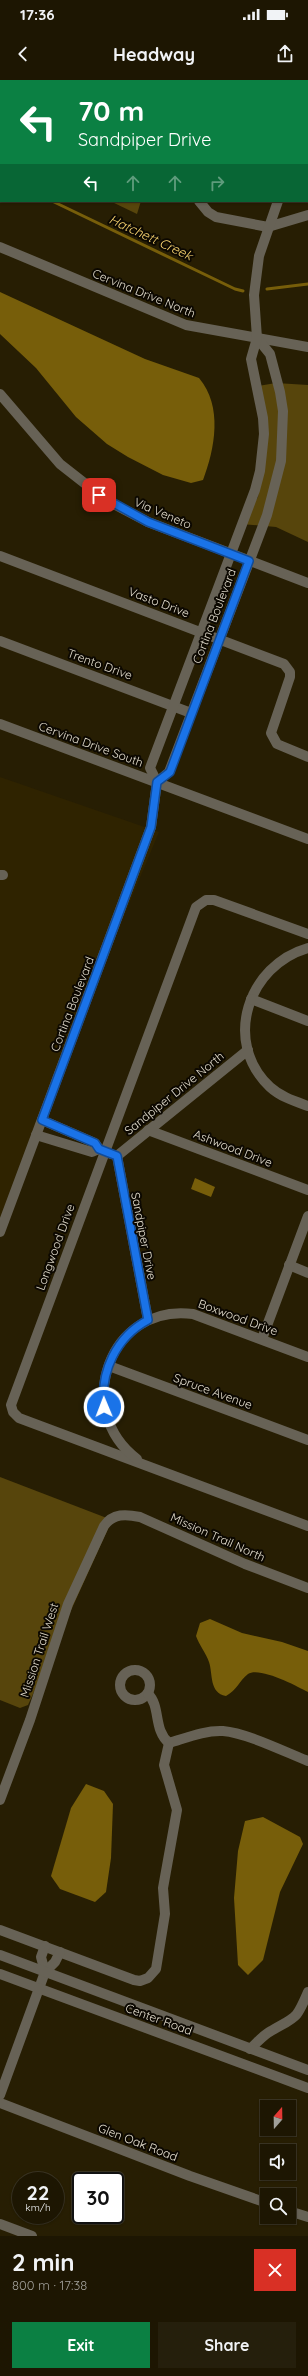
<!DOCTYPE html>
<meta charset="utf-8">
<style>
:root{--surface:#1d1602;--page:#251f0c;--text:#f1f3f6;--muted:#a09f99;--line:#3b3524;--accent:#0b8043}
body{margin:0;font-family:Quicksand,sans-serif;background:var(--page);color:var(--text);height:100vh;display:flex;flex-direction:column;font-size:15px;white-space:nowrap}
*{box-sizing:border-box;margin:0}
p{font-size:13px;color:var(--muted)}
.icon{flex:none;width:22px;height:22px;fill:none;stroke:currentColor;stroke-width:2;stroke-linecap:round;stroke-linejoin:round}
.map{position:relative;height:2156px;overflow:hidden}
.sheet{display:flex;flex-direction:column;background:var(--surface);flex:1}
.sheet>*{flex:none}
.hud{position:absolute;left:0px;top:0px;width:308px;height:122px;box-shadow:0 1px 3px #0004,0 0 0 1px var(--line);background:#0b8043;color:#fff;overflow:hidden}
.needle{width:26px;rotate:20deg}
.controls{position:absolute;left:260px;top:2020px;display:grid;gap:8px}
.controls a{display:grid;place-items:center;width:36px;height:36px;border-radius:0px;background:var(--surface);box-shadow:0 1px 3px #0004,0 0 0 1px var(--line);font-size:20px}
.speed{position:absolute;left:12px;top:2092px;display:flex;gap:8px;font-size:20px;font-weight:700;text-align:center}
.speed>*{display:grid;place-content:center;width:52px;height:52px;border-radius:50%;background:var(--surface);box-shadow:0 1px 3px #0004,0 0 0 1px var(--line);line-height:1}
.speed small{font-size:10px;font-weight:400}
.speed .limit{border:2px solid #111;border-radius:6px;background:#fff;color:#111}
.pin{position:absolute;display:grid;place-items:center;width:34px;height:34px;color:#fff;margin:-17px;border-radius:8px;box-shadow:0 2px 6px #0006}
.me{position:absolute;width:44px;margin:-22px;rotate:359deg;stroke-linejoin:round;filter:drop-shadow(0 0 3px #0008)}
.turn{display:flex;align-items:center;gap:14px;height:84px;padding:0 12px;font-size:18px}
.turn .icon{width:52px;height:52px;stroke-width:2.5}
.turn b{display:block;font-size:28px;line-height:34px}
.lanes{display:flex;align-items:center;height:38px;padding:0 12px;background:#0003;justify-content:center;gap:20px;direction:ltr}
.lanes .off{opacity:.35}
.round{display:grid;place-items:center;flex:none;width:42px;height:42px;border-radius:0px;background:var(--page)}
.summary{display:flex;align-items:center;justify-content:space-between;height:68px;padding:0 12px}
h1{font-size:24px;font-weight:700;line-height:30px}
.primary-button{display:flex;gap:8px;margin-top:auto;padding:8px 12px}
.primary-button a{flex:1;height:46px;border-radius:0px;background:var(--accent);color:#fff;font-size:16px;font-weight:700;line-height:46px;text-align:center}
.primary-button a+a{background:var(--page);color:var(--text)}
.status{display:flex;justify-content:space-between;align-items:center;height:28px;padding:0 20px;background:var(--surface);direction:ltr}
.status svg{height:11px;fill:currentColor}
header{display:flex;justify-content:space-between;align-items:center;height:52px;padding:0 12px;background:var(--surface);font-size:18px;font-weight:700}
.map>svg:first-child{display:block}
.built{fill:#2f2300}
.green{fill:#57450c}
.water{fill:#775e0a}
.lines{fill:none;stroke-linecap:round;stroke-linejoin:round}
.stream{stroke:#775e0a;stroke-width:3}
.minor{stroke:#676256;stroke-width:10}
.tertiary{stroke:#676256;stroke-width:10}
.route-casing{stroke:#114b97;stroke-width:10}
.route{stroke:#1a73e8;stroke-width:7}
.labels{text-anchor:middle;dominant-baseline:central;stroke-width:4;stroke-linejoin:round;paint-order:stroke}
.street-label{font-size:12px;fill:#e4dece;stroke:#0c0801}
.water-label{font-size:13px;font-style:italic;fill:#fad570;stroke:#0c0801}
</style>
<div class="status"><b>17:36</b><svg viewBox="0 0 49 12"><path d="M0 12V9h3v3zM5 12V6h3v6zM10 12V3h3v9zM15 12V0h3v12zM26 1h20v11H26zM47 4h2v5h-2z"/></svg></div>
<header><svg class="icon" aria-label="back" viewBox="0 0 24 24"><path d="M15 5l-7 7 7 7"/></svg>Headway<svg class="icon" aria-label="share" viewBox="0 0 24 24"><path d="M12 15V3M7 8l5-5 5 5M5 13v7h14v-7"/></svg></header>
<div class="map">
<svg width="308" height="2156" viewBox="0 0 308 2156">
<rect width="100%" height="100%" fill="#271e03"/>
<polygon class="built" points="0,697 159,752 37,1045 0,1141"/>
<g class="green">
<polygon points="0,0 184,0 1,1 1,69"/>
<polygon points="110,121 141,121 137,134"/>
<polygon points="276,303 308,305 308,462 276,447 241,444 258,417 266,343 258,306"/>
<polygon points="0,1397 112,1440 28,1625 20,1628 0,1620"/>
</g>
<g class="water">
<path d="M0,212L145,279L199,298C223,326 215,369 203,400L191,403L163,395L128,377L107,364L76,337L36,288L0,254Z"/>
<polygon points="195,1098 215,1107 211,1117 191,1109"/>
<path d="M210,1539L242,1553L282,1562L308,1571V1612C297,1606 259,1586 248,1594C239,1601 237,1610 226,1616C209,1613 213,1594 209,1582C206,1573 199,1565 196,1556L200,1543Z"/>
<polygon points="86,1704 104,1711 113,1724 111,1778 106,1812 95,1822 60,1809 51,1796 71,1728"/>
<polygon points="263,1737 300,1757 303,1764 280,1812 263,1880 248,1895 238,1885 234,1818 238,1771 245,1741"/>
</g>
<g class="lines">
<g class="stream">
<polyline points="0,95 1,96"/>
<polyline points="52,121 235,209 243,211"/>
<polyline points="267,209 308,204"/>
</g>
<g class="minor">
<polyline points="235,1 235,0"/>
<polyline points="307,63 308,62"/>
<polyline points="199,121 208,132 216,137 268,147 308,135"/>
<polyline points="0,167 186,245 308,267"/>
<polyline points="0,314 60,384 106,420 148,442 308,503"/>
<polyline points="0,476 284,584 290,592 290,597 271,653 277,664 308,677"/>
<polyline points="0,561 191,633"/>
<polyline points="0,644 308,759"/>
<polyline points="157,702 169,692 267,435 281,381 283,331 280,312 270,274 257,258"/>
<polyline points="0,795 3,795"/>
<polyline points="308,854 214,820 206,820 196,827 11,1325 13,1332 19,1338 308,1446"/>
<path d="M308,868C248,885 222,962 270,1007C281,1017 294,1021 308,1026"/>
<polyline points="251,919 308,941"/>
<polyline points="42,1040 95,1063 99,1069 111,1074"/>
<polyline points="148,1050 308,1110"/>
<polyline points="36,1055 92,1072 99,1069"/>
<polyline points="117,1076 248,970"/>
<polyline points="117,1076 148,1240"/>
<polyline points="0,1152 151,747 157,702 150,688 255,410 260,391 264,354 263,338 251,279 257,258 254,215 259,176 278,121"/>
<polyline points="289,1185 308,1193"/>
<polyline points="262,1259 308,1136"/>
<polyline points="109,1286 308,1360"/>
<path d="M137,1379C72,1330 109,1223 193,1234L308,1277"/>
<circle cx="135" cy="1605" r="15"/>
<path d="M148,1614C161,1626 153,1650 169,1663"/>
<path d="M0,1720L30,1640L68,1524L104,1446C113,1433 126,1434 140,1437L245,1484L308,1508"/>
<path d="M0,1850L134,1900L140,1901L148,1898L156,1889L165,1834L163,1808L177,1730L164,1685L169,1663C186,1658 205,1650 223,1651C247,1653 285,1672 308,1681"/>
<polyline points="45,1866 41,1877 45,1892"/>
<polyline points="45,1892 55,1882 60,1872"/>
<path d="M250,1969C257,1963 263,1955 271,1951C297,1936 296,1940 308,1912"/>
<polyline points="0,2015 45,1892"/>
<polyline points="0,2023 190,2096 267,2123"/>
<polyline points="289,2131 308,2137"/>
<polyline points="0,2144 32,2156"/>
</g>
<g class="tertiary">
<polyline points="0,1875 308,1990"/>
<polyline points="0,1894 308,2008"/>
</g>
</g>
<g class="lines">
<g class="route-casing">
<path id="route" d="M99,415L148,442L249,481L170,692L157,702L151,747L42,1040L95,1063L99,1069L117,1076L148,1240C116,1257 100,1292 104,1327"/>
</g>
<use href="#route" class="route"/>
</g>
<g class="labels">
<g class="street-label">
<text transform="translate(144 213) rotate(22)">Cervina Drive North</text>
<text transform="translate(163 433) rotate(23)">Via Veneto</text>
<text transform="translate(159 522) rotate(21)">Vasto Drive</text>
<text transform="translate(214 536) rotate(-69)">Cortina Boulevard</text>
<text transform="translate(100 584) rotate(20)">Trento Drive</text>
<text transform="translate(91 664) rotate(20)">Cervina Drive South</text>
<text transform="translate(72 924) rotate(-69)">Cortina Boulevard</text>
<text transform="translate(174 1013) rotate(-39)">Sandpiper Drive North</text>
<text transform="translate(233 1068) rotate(21)">Ashwood Drive</text>
<text transform="translate(144 1156) rotate(79)">Sandpiper Drive</text>
<text transform="translate(55 1167) rotate(-70)">Longwood Drive</text>
<text transform="translate(238 1237) rotate(20)">Boxwood Drive</text>
<text transform="translate(213 1311) rotate(20)">Spruce Avenue</text>
<text transform="translate(218 1457) rotate(24)">Mission Trail North</text>
<text transform="translate(39 1570) rotate(-72)">Mission Trail West</text>
<text transform="translate(159 1939) rotate(20)">Center Road</text>
<text transform="translate(138 2062) rotate(21)">Glen Oak Road</text>
</g>
<g class="water-label">
<text transform="translate(151 157) rotate(25)">Hatchett Creek</text>
</g>
</g>
</svg>
<div class="controls">
<a><svg class="needle" viewBox="-14 -14 28 28"><path d="M0-13l5 13h-10z" fill="#e53935"/><path d="M0 13l5-13h-10z" fill="#a09f99"/></svg></a>
<a><svg class="icon" aria-label="sound" viewBox="0 0 24 24"><path d="M4 9h4l5-4v14l-5-4H4zM17 9q2 3 0 6"/></svg></a>
<a><svg class="icon" aria-label="search" viewBox="0 0 24 24"><circle cx="10" cy="10" r="6"/><path d="M15 15l6 6"/></svg></a>
</div>
<div class="speed"><div>22<small>km/h</small></div><div class="limit">30</div></div>
<div class="pin" style="left:99px;top:415px;background:#d93025"><svg class="icon" aria-label="arrive" viewBox="0 0 24 24"><path d="M6 21V4h12l-3 4 3 4H6"/></svg></div>
<svg class="me" style="left:104px;top:1327px" viewBox="-20 -20 40 40"><circle r="17" fill="#1a73e8" stroke="#fff" stroke-width="3"/><path d="M0-11L8 9 0 5-8 9z" fill="#fff"/></svg>
<div class="hud">
<div class="turn"><svg class="icon" aria-label="left" viewBox="0 0 24 24"><path d="M17 20v-9H6M10 6l-5 5 5 5"/></svg><div><b>70 m</b>Sandpiper Drive</div></div>
<div class="lanes"><svg class="icon" aria-label="left" viewBox="0 0 24 24"><path d="M17 20v-9H6M10 6l-5 5 5 5"/></svg><svg class="icon off" aria-label="ahead" viewBox="0 0 24 24"><path d="M12 20V5M6 11l6-6 6 6"/></svg><svg class="icon off" aria-label="ahead" viewBox="0 0 24 24"><path d="M12 20V5M6 11l6-6 6 6"/></svg><svg class="icon off" aria-label="right" viewBox="0 0 24 24"><path d="M7 20v-9h11M14 6l5 5-5 5"/></svg></div>
</div>
</div>
<section class="sheet">
<div class="summary"><div><h1>2 min</h1><p>800 m · 17:38</p></div><a class="round" style="background:#d93025;color:#fff"><svg class="icon" aria-label="close" viewBox="0 0 24 24"><path d="M6 6l12 12M18 6L6 18"/></svg></a></div>
<div class="primary-button"><a>Exit</a><a>Share</a></div>
</section>
